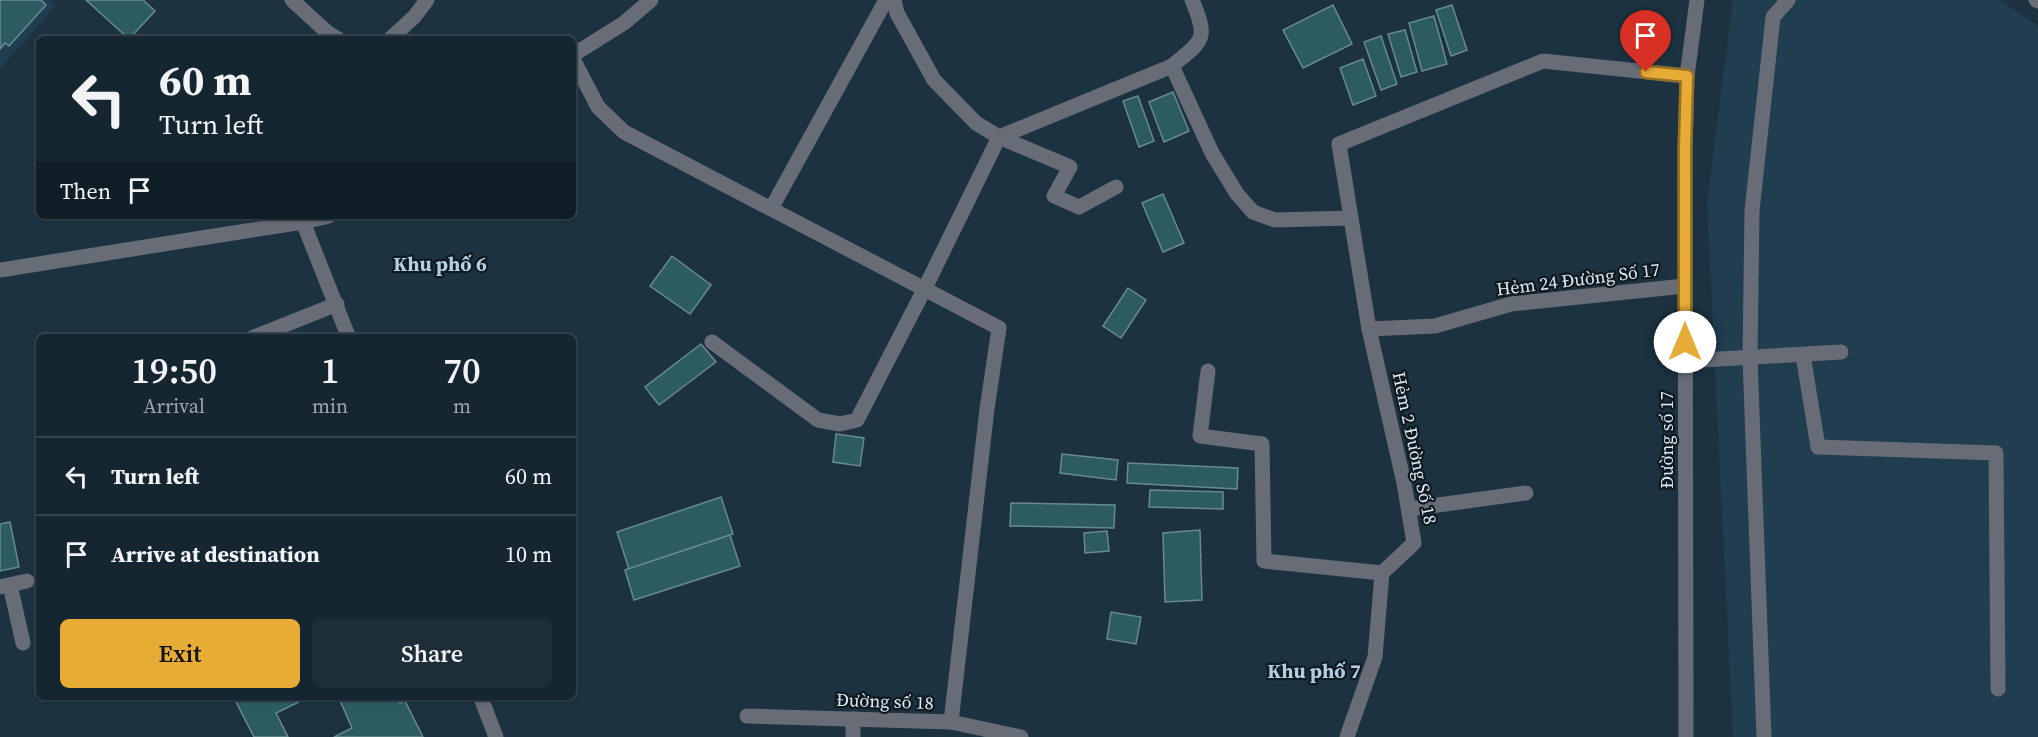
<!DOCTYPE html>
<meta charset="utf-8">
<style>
:root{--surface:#152631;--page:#1e2e39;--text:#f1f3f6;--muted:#9da5ab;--line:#34434d;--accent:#e7ac36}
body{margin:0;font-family:"Source Serif 4",serif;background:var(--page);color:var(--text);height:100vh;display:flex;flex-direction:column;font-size:22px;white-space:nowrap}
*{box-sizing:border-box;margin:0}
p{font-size:20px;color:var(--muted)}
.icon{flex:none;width:33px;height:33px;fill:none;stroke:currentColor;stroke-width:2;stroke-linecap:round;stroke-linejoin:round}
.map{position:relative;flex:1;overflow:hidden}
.sheet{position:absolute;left:36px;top:334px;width:540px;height:366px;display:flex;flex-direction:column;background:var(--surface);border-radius:9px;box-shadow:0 2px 4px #0004,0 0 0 2px var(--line)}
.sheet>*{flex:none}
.top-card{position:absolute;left:36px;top:36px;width:540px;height:183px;border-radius:9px;box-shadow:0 2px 4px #0004,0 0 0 2px var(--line);background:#152631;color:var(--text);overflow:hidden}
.pin{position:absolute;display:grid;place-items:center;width:51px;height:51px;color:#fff;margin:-62px -26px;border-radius:50% 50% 50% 0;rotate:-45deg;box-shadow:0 0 6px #0007}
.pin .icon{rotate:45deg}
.me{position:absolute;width:66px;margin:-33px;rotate:0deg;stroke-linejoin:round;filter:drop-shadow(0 0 4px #0008)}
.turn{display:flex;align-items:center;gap:21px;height:126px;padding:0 24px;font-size:27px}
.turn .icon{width:78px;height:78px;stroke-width:2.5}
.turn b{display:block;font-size:42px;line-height:51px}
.then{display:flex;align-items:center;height:57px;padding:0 24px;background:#0003;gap:12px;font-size:22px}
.eta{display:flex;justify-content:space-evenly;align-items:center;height:102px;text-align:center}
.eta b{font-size:36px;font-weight:600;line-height:42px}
.primary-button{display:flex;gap:12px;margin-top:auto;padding:12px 24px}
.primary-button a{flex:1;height:69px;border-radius:9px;background:var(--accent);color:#111;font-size:24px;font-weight:600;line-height:69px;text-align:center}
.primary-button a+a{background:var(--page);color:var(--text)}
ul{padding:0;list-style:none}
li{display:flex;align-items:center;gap:18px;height:78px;padding:0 24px;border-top:2px solid var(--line)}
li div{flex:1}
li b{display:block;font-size:22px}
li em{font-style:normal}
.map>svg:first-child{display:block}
.built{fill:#203e50}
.building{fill:#2c5c62;stroke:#688a8f;stroke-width:1.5}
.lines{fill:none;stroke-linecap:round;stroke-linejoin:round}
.service{stroke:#686c77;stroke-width:15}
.minor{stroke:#686c77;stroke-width:15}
.tertiary{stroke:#686c77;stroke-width:15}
.route-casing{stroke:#967023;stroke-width:15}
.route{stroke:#e7ac36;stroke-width:10}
.labels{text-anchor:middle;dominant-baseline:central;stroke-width:4.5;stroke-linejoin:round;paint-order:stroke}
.street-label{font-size:18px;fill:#deebf5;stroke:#0f191f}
.neighbourhood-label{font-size:20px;font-weight:bold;fill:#b3cee0;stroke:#0f191f}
</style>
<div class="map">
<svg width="2038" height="737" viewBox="0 0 2038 737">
<rect width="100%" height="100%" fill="#1c3241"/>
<g class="built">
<polygon points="0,0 50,0 56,5 0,69"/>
<polygon points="1733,0 2000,0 2038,26 2038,737 1733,737 1707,204"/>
</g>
<g class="building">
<polygon points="0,0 41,0 46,5 9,46 5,43 0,49"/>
<polygon points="86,0 143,0 155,11 129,39"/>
<polygon points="1333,5 1352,44 1303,68 1283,30"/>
<polygon points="1452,5 1467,50 1451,56 1436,10"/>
<polygon points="1434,16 1447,64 1422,71 1409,23"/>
<polygon points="1405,30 1417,72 1401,77 1388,34"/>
<polygon points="1381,36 1397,84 1381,90 1364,42"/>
<polygon points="1363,59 1376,96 1353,105 1340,68"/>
<polygon points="1173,92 1189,131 1164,142 1149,102"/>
<polygon points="1138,96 1154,141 1139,147 1123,101"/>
<polygon points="1163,194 1184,243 1163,252 1142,203"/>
<polygon points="672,256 711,285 690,314 650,286"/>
<polygon points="1128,288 1146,300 1121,338 1103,326"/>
<polygon points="701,344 716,362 659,405 645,387"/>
<polygon points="836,434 864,438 860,466 833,462"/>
<polygon points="1062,454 1118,460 1116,480 1060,473"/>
<polygon points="1128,463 1238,468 1237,489 1127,483"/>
<polygon points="1150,490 1223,492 1223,509 1149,507"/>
<polygon points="721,497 733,534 629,569 617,532"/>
<polygon points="1011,503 1115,505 1114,528 1010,526"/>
<polygon points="10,522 19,567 0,571 0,524"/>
<polygon points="1200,530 1202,600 1165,602 1163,533"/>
<polygon points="1107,531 1109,551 1085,553 1084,533"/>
<polygon points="730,535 740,566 634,600 625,570"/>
<polygon points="1111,612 1141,617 1136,644 1107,639"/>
<polygon points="234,698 307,698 276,713 288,737 254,737"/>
<polygon points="339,698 398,698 400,703 405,701 423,737 334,737 352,728"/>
</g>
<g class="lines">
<g class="service">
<polyline points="292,0 328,33 338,39"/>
<polyline points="894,0 897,13 934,80 976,123 999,137 1172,66 1212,153 1237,194 1253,212 1275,220 1351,218"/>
<polyline points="390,39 414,17 427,0"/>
<polyline points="573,59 598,107 624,132 999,328 987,409 951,722"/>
<polyline points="771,209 886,0"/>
<polyline points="303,222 349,338"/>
<polyline points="1369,329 1435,326 1511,304 1685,286"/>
<polyline points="252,338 337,304"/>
<polyline points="712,342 818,420 840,424 857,420 925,288 999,137 1070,167 1054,196 1079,207 1116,187"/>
<polyline points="1803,355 1818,447 1996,453 1998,689"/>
<polyline points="1685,361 1841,352"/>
<polyline points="1208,371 1200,436 1262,444 1264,561 1382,573"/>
<polyline points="1409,509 1526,493"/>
<polyline points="10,585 23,643"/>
<polyline points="0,587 27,581"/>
<polyline points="481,698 496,737"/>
<polyline points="853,737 853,719"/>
<polyline points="1347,737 1375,657 1382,573 1414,543 1404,483 1369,329 1339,144 1543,61 1687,76"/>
<polyline points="1764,737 1750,358 1752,211 1773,17 1788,0"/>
</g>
<g class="minor">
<polyline points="2036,0 2038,1"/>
<polyline points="573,55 624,23 651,0"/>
<path d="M1172,66C1203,40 1209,40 1192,0"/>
<polyline points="0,270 303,222 329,216"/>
<polyline points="747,716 951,722 1021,737"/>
</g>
<polyline class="tertiary" points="1686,737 1685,148 1687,76 1697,0"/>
</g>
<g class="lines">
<g class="route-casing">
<polyline id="route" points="1646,72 1687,76 1685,148 1685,342"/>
</g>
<use href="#route" class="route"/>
</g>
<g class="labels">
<g class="street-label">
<text transform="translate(1578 279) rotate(-7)">Hẻm 24 Đường Số 17</text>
<text transform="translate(1666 440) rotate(-90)">Đường số 17</text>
<text transform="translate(1415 448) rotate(78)">Hẻm 2 Đường Số 18</text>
<text transform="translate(885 701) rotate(2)">Đường số 18</text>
</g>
<g class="neighbourhood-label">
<text x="440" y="264">Khu phố 6</text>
<text x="1314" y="671">Khu phố 7</text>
</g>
</g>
</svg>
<div class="pin" style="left:1646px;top:72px;background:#d93025"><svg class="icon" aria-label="arrive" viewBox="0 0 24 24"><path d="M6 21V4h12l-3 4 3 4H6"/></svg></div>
<svg class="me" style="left:1685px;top:342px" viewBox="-20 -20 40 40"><circle r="19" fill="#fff"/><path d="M0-13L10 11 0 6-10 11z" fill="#e7ac36"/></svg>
<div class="top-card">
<div class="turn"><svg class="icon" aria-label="left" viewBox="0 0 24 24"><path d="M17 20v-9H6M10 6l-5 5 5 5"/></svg><div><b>60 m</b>Turn left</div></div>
<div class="then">Then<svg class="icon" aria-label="arrive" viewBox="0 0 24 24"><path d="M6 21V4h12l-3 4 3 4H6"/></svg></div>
</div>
<section class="sheet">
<div class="eta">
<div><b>19:50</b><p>Arrival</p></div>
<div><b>1</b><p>min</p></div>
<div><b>70</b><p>m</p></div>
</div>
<ul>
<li><svg class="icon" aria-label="left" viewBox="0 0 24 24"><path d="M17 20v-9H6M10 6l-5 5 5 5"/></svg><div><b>Turn left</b></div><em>60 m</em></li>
<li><svg class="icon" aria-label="arrive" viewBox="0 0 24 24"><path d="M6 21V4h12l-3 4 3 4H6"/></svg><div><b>Arrive at destination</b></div><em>10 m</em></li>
</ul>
<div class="primary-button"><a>Exit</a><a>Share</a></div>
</section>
</div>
